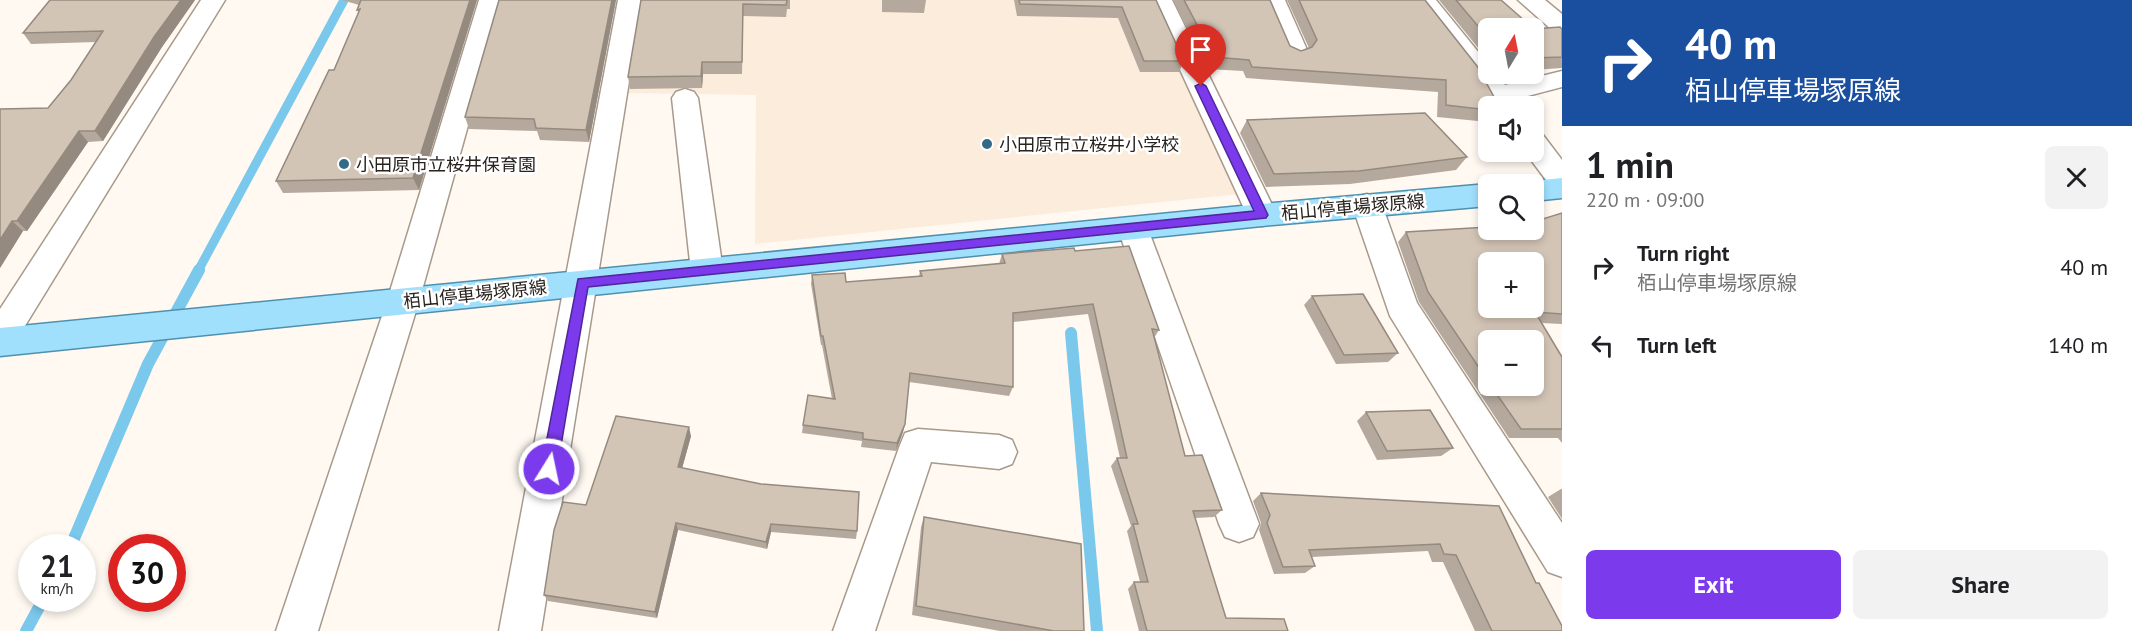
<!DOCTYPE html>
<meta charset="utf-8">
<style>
:root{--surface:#fff;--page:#f2f2f2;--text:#202124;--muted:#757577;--accent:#7c3aed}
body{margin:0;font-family:"PT Sans","Noto Sans JP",sans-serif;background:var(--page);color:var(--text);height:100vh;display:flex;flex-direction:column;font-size:22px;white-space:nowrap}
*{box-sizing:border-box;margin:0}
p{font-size:20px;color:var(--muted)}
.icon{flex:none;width:33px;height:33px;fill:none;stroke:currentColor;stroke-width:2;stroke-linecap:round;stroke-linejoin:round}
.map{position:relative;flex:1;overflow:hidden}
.details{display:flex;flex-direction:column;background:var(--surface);width:570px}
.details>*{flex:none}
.hud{background:#1a4fa0;color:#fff;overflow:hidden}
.needle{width:39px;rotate:10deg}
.controls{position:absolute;left:1478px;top:18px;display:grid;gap:12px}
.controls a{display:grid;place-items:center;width:66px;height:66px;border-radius:9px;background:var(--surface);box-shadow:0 3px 9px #0003;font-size:30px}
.speed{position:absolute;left:18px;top:534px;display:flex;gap:12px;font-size:30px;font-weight:700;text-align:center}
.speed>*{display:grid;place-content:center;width:78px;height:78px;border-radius:50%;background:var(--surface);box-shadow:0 3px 9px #0003;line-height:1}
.speed small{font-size:15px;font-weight:400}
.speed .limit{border:9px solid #d22;background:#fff;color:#111}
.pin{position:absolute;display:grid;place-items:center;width:51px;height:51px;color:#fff;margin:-62px -26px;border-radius:50% 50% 50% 0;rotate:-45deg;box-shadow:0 0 6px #0007}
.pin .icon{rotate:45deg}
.me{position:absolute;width:66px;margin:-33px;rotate:10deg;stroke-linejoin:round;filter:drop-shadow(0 0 4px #0008)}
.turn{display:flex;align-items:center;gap:21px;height:126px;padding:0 24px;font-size:27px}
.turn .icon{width:78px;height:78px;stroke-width:2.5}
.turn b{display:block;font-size:42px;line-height:51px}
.round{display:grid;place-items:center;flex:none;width:63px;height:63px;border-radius:9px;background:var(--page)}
.overview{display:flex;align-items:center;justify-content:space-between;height:102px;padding:0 24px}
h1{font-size:36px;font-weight:800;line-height:45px}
.primary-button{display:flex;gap:12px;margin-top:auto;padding:12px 24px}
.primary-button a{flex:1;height:69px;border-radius:9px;background:var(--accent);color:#fff;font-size:24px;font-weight:800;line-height:69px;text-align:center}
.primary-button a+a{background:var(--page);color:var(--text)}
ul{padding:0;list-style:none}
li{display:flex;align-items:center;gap:18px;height:78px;padding:0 24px}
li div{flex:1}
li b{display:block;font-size:22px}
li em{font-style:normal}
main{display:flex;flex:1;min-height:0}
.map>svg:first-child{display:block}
.built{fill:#fcecdb}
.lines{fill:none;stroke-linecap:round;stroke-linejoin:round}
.stream-far1{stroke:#7bc8ed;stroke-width:9}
.stream{stroke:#7bc8ed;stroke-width:12}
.minor-casing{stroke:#a89a8b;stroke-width:3}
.major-casing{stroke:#4e91ae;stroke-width:3}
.minor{fill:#fff;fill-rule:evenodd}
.major{fill:#a1e0fd;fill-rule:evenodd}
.wall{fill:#b5a99d;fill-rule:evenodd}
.shaded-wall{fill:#948a7f}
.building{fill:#d3c5b6;stroke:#948a7f;stroke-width:1.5;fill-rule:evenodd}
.route{fill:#7c3aed;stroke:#51269a;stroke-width:1.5}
.poi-dot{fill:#326b85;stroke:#fff;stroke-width:2}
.labels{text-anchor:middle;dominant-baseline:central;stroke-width:5;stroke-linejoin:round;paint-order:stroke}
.poi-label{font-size:18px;fill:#29231e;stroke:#fff;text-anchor:start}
.street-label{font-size:18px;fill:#29231e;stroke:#fff}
</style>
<main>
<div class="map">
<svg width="1562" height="631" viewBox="0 0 1562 631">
<rect width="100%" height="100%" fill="#fff9f2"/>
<polygon class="built" points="637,0 1152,0 1240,194 755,244 756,95 622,93"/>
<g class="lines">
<polyline class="stream-far1" points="198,271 344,0"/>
<g class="stream">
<polyline points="1071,333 1097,631"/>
<polyline points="70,548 148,364 199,270"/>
<polyline points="26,631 44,598"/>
</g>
<g class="minor-casing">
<g id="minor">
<polygon points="201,0 225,0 12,347 0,351 0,309"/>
<polygon points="479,0 503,0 419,301 318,631 276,631 387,301"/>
<polygon points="618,0 642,0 541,631 499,631"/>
<polygon points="1148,0 1172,0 1277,215 1273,223 1262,226 1251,223 1247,215"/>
<polygon points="1261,0 1285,0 1308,52 1304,57 1295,60 1286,57"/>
<polygon points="1411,0 1436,0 1488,64 1488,74 1496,74 1505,85 1562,71 1562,87 1516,99 1520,106 1493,106"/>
<polygon points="1518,0 1545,0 1562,14 1562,33 1553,31"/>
<polygon points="685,89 694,92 698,98 723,271 718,280 707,283 696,280 691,271 672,98 676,92"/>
<polygon points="1533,133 1543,135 1562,160 1562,191 1552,188 1525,152 1533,152"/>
<polygon points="1367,194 1378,197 1382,205 1417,303 1562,523 1562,577 1548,572 1390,316 1352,205 1356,197"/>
<polygon points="1133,218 1144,221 1148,229 1259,524 1253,537 1239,542 1225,537 1219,524 1118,229 1122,221"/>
<polygon points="918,429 999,435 1012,440 1017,452 1012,464 999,469 931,462 875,631 833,631 900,445 905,433"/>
</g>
</g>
<g class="major-casing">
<g id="major">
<polygon points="1562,178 1562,198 1533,201 1533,184 1522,184 1533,181"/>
<polygon points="1488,184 1488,206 1262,226 0,356 0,328 1262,204"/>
</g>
</g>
<use href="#minor" class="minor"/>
<use href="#major" class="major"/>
</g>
<g class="wall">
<polygon points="50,0 195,0 162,47 103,141 88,142 27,231 23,231 0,268 0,109 48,108 71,80 96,42 31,44 23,33"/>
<polygon points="342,0 477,0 419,190 283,193 276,181 334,70 359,13 357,10 359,5"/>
<polygon points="499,0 616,0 589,142 540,140 537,131 469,129 465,117"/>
<polygon points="641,0 790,0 790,9 787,9 786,17 743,16 742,74 703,74 702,88 630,89 628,77"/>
<polygon points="882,0 926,0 924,13 882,12"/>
<polygon points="1014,0 1156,0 1184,61 1179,72 1140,72 1118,18 1017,16"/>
<polygon points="1173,0 1270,0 1290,46 1301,51 1309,48 1287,0 1425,0 1488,106 1488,122 1437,117 1438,92 1246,78 1243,71 1208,69"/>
<polygon points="1439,0 1501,0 1488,28 1488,60"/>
<polygon points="1533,29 1562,29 1562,68 1533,70"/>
<polygon points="1247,120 1467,157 1456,170 1350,184 1266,187 1240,133"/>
<path d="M1562,213V324L1541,323L1562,357V443L1558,438H1509L1419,302L1398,242L1406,232L1533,230ZM1488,340L1533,386H1488Z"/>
<polygon points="1075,251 1159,330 1154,338 1185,456 1222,510 1214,517 1195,518 1226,618 1288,631 1139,631 1128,589 1134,582 1140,582 1127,531 1131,526 1111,466 1117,458 1120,458 1088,314 1013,322 1013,387 1009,396 909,382 903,432 896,451 861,447 862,441 802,433 803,425 832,399 822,345 821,345 811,284 812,275 846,282 919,277 920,271 999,264 1002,254"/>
<polygon points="1312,296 1398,353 1388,362 1336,364 1304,305"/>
<polygon points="1366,412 1453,448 1441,456 1377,460 1357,421"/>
<polygon points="691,436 682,468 857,531 856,539 771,532 767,549 678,530 657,618 548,601 544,595 586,505"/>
<polygon points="1561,489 1562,489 1562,519 1548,497"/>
<polygon points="1261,493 1499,506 1536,583 1562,631 1475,631 1443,562 1432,562 1428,551 1312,557 1315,566 1305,573 1274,574 1259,530 1261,523 1253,501"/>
<polygon points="924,517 1084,631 1000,631 912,615 921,527"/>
</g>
<g class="shaded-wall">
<polygon points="181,0 195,0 162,47 103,141 95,131 154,37"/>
<polygon points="470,0 477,0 419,190 413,178"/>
<polygon points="612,0 616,0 589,142 586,130"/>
<polygon points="702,62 703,74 702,88 701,76"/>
<polygon points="79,131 88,142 27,231 17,221"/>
<polygon points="12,221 23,231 0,268 0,240"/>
<polygon points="905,424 903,432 896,451 897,443"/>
<polygon points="689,427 691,436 680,476 678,467"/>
<polygon points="676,523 678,530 657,618 655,612"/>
<polygon points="771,524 771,532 767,549 766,542"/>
</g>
<g class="building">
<polygon points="50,0 181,0 154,37 95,131 79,131 17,221 12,221 0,240 0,109 48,108 71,80 103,31 23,33"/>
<polygon points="361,0 470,0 413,178 276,181 329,70 334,70 360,9 357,10"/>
<polygon points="499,0 612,0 586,130 536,128 534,119 465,117"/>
<polygon points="641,0 787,0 786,5 743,4 742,62 702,62 701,76 628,77"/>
<polygon points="1019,0 1156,0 1184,61 1144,61 1122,7 1020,4"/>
<polygon points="1184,0 1270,0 1290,46 1301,51 1312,47 1317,40 1299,0 1425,0 1477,66 1499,106 1488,106 1488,110 1446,105 1446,80 1252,67 1249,60 1214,57"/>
<polygon points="1456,0 1501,0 1533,28 1488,28 1488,38"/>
<polygon points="1560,27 1562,29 1562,57 1533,58 1533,29"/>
<polygon points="1425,113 1467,157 1359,171 1274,174 1247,120"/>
<path d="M1562,213V314L1535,312L1562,357V429H1521L1491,386H1533V340H1488V381L1428,292L1406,232L1488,227V230H1533V222ZM1488,262H1533V308H1488Z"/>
<polygon points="1129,246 1159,330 1152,329 1185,456 1202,455 1222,510 1193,511 1226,618 1284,619 1288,631 1147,631 1134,582 1148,582 1133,524 1138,524 1117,458 1127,458 1093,304 1013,313 1013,387 910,373 905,424 897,443 863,439 863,433 803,425 808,395 835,399 823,336 821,336 812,275 845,273 846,282 922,276 920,271 1005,263 1002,254 1074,248 1075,251"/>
<polygon points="1363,294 1398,353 1344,355 1312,296"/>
<polygon points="1430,410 1453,448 1387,451 1366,412"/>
<polygon points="616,416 689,427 678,467 761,484 859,492 857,531 771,524 766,542 676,523 655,612 544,595 554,530 563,502 586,505"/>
<polygon points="1261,493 1499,506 1536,583 1539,583 1562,626 1562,631 1492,631 1456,555 1444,554 1440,544 1309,550 1315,566 1283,567 1267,523 1270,515"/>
<polygon points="924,517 1081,544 1084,631 1054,631 916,606"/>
</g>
<polygon class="route" points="1201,83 1206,86 1268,215 1266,218 588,287 557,469 554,474 549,476 544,474 541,469 578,279 1254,211 1195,86"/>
<g class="poi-dot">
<circle cx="987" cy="144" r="6"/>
<circle cx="344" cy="164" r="6"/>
</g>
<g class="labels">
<g class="poi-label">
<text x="999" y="144">小田原市立桜井小学校</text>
<text x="356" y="164">小田原市立桜井保育園</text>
</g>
<g class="street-label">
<text transform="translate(1353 207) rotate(-5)">栢山停車場塚原線</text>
<text transform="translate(475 294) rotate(-6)">栢山停車場塚原線</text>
</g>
</g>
</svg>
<div class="controls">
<a><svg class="needle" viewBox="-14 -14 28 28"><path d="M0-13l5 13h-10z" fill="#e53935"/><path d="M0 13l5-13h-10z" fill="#757577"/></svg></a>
<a><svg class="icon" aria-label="sound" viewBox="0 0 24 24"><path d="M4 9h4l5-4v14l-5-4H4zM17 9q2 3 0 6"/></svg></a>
<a><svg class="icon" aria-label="search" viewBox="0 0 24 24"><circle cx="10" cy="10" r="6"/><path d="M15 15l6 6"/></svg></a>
<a>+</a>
<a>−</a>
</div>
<div class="speed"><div>21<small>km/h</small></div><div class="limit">30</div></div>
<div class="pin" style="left:1201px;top:86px;background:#d93025"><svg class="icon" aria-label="arrive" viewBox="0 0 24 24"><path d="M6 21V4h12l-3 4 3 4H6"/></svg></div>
<svg class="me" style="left:549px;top:469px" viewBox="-20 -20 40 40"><circle r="17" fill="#7c3aed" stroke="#fff" stroke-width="3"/><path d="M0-11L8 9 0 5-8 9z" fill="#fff"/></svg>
</div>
<section class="details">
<div class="hud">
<div class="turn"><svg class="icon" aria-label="right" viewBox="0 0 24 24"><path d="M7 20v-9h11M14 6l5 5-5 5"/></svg><div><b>40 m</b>栢山停車場塚原線</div></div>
</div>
<div class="overview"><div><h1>1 min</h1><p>220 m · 09:00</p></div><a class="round"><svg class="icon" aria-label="close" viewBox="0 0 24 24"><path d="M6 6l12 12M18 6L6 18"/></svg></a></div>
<ul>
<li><svg class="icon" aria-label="right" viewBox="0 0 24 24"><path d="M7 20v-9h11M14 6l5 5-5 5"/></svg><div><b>Turn right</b><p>栢山停車場塚原線</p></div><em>40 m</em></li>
<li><svg class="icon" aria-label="left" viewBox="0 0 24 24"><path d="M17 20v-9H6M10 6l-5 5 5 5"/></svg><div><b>Turn left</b></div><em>140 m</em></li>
</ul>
<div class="primary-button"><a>Exit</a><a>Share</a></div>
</section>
</main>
